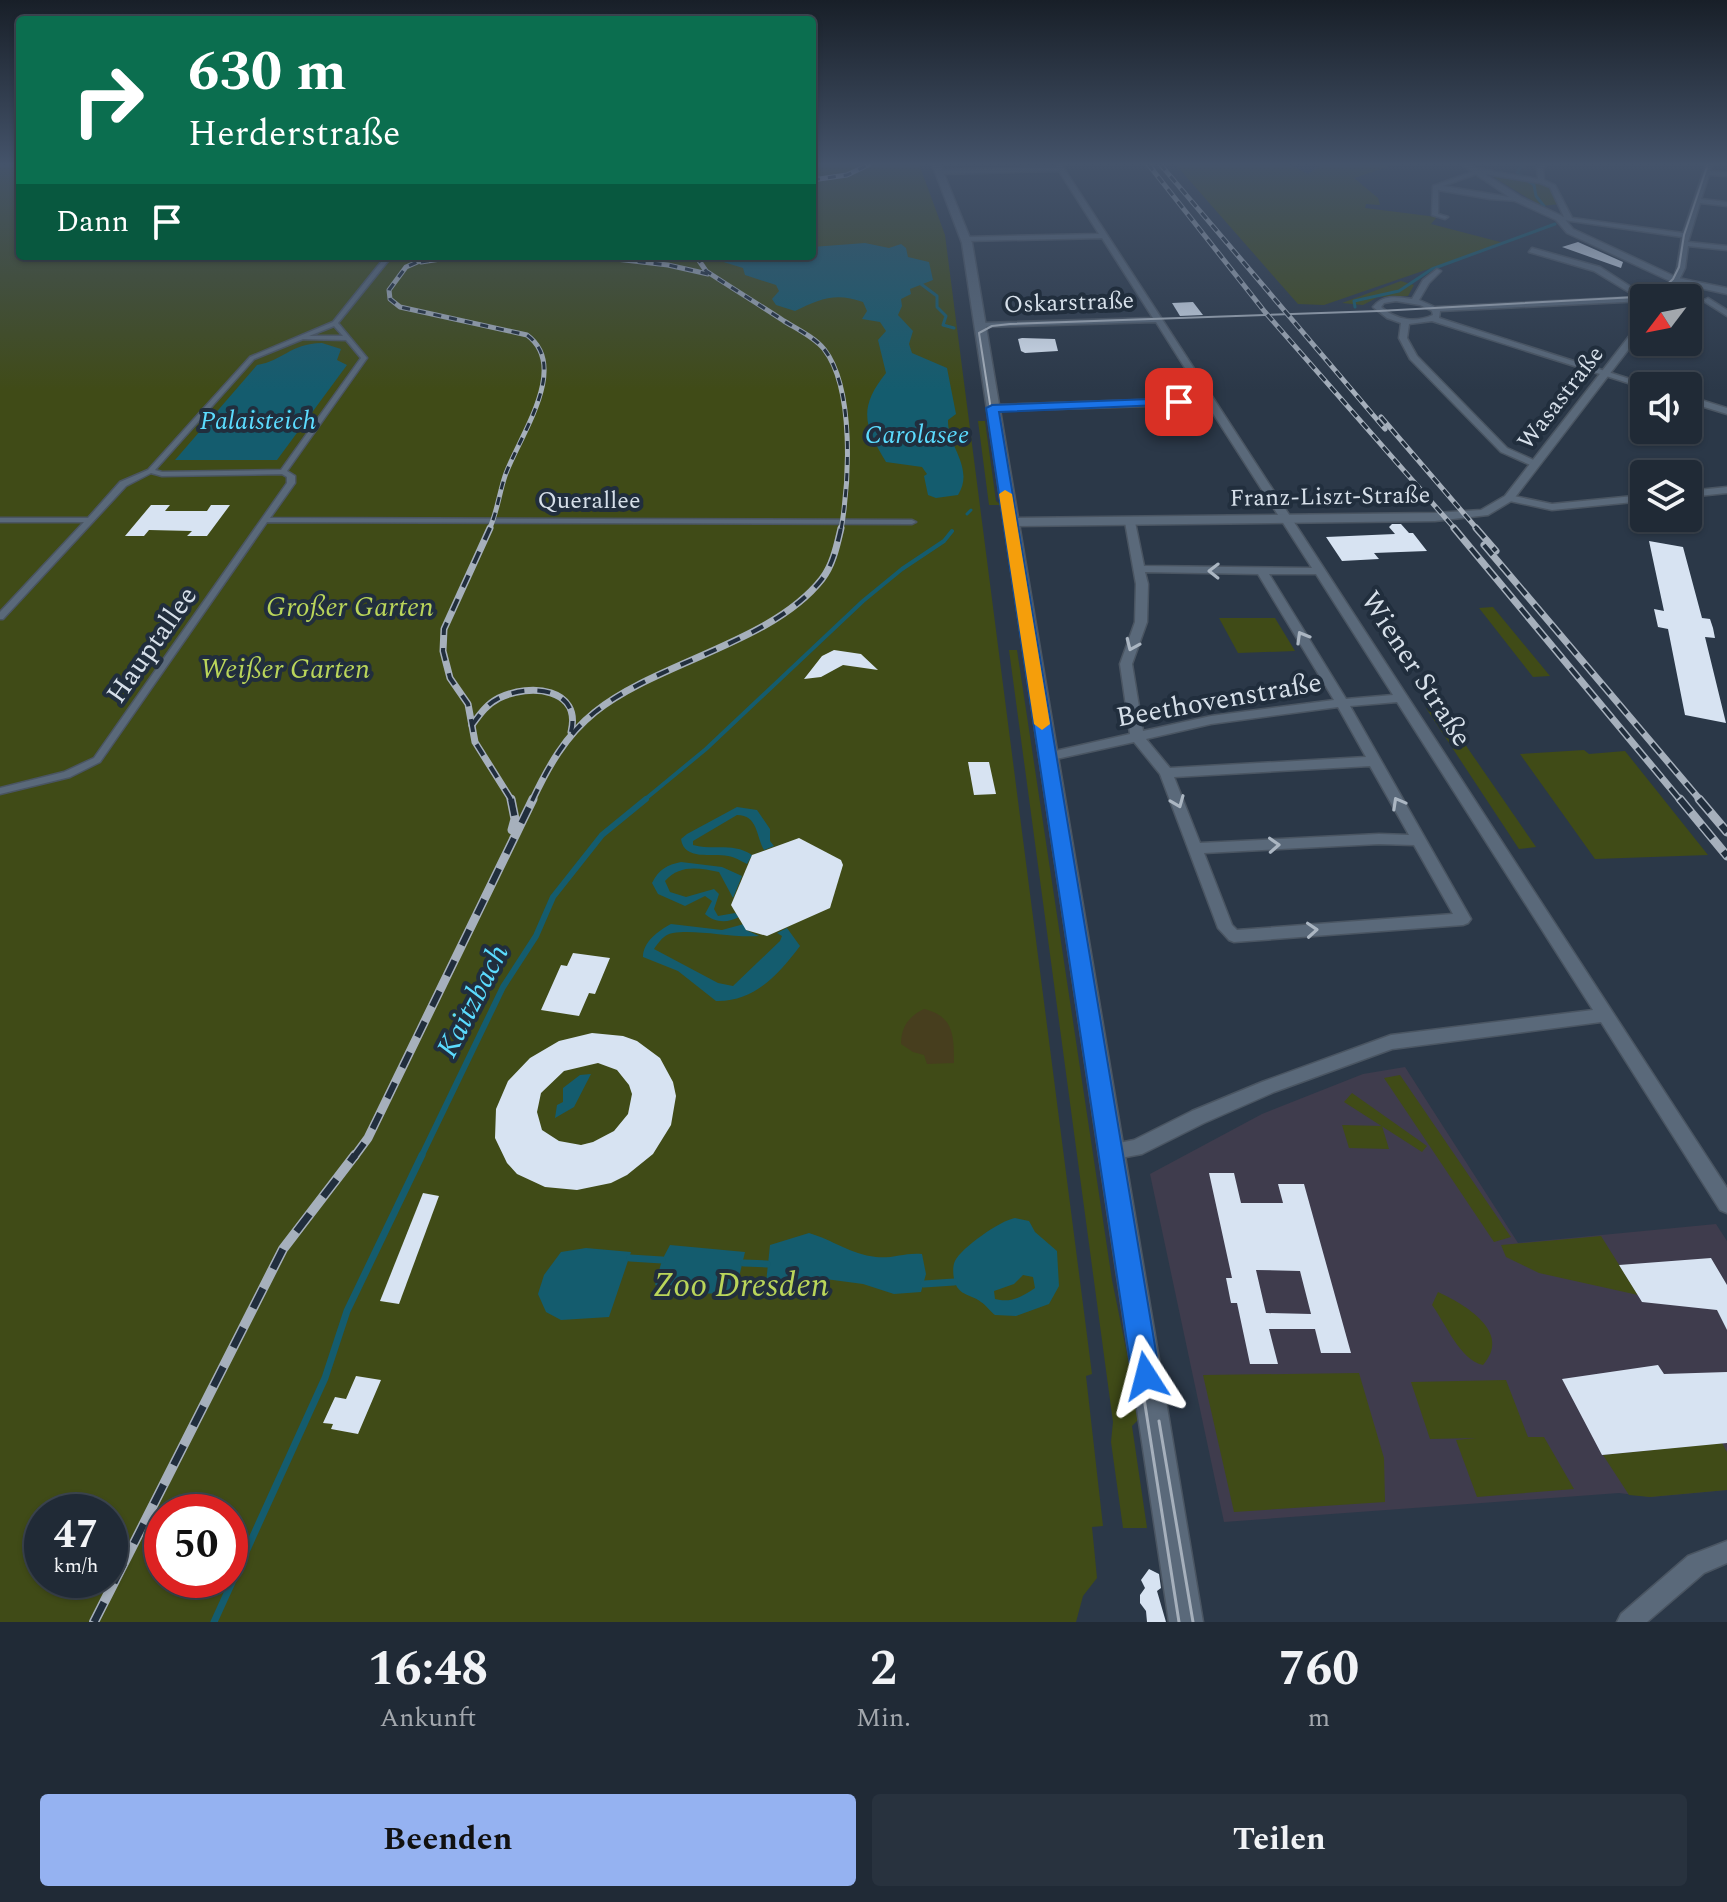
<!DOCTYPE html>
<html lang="de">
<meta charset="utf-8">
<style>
:root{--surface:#202a36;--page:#28323e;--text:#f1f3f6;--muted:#a2a7ad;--line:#3d4651;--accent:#95b2f1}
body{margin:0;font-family:Spectral,serif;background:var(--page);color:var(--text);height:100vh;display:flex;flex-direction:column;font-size:30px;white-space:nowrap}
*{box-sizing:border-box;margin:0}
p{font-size:26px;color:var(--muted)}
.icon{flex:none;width:44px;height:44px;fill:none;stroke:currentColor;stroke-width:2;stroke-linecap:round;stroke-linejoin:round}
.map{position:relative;height:1622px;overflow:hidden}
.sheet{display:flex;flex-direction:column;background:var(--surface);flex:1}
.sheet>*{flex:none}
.banner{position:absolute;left:16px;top:16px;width:800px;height:244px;border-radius:8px;box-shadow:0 2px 6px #0004,0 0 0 2px var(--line);background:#0b6e4f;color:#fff;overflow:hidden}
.needle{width:52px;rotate:238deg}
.controls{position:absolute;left:1630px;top:284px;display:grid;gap:16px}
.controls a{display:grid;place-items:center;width:72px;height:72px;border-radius:8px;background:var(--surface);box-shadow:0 2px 6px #0004,0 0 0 2px var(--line);font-size:40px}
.speed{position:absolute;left:24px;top:1494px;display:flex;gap:16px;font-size:40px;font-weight:700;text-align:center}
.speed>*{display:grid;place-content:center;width:104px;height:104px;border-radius:50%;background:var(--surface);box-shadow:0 2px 6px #0004,0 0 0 2px var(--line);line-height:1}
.speed small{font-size:20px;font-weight:400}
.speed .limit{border:12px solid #d22;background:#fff;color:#111}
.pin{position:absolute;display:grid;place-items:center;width:68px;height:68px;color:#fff;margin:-34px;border-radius:16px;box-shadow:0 4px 12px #0006}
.me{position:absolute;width:88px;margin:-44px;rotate:351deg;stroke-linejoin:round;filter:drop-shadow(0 0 6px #0008)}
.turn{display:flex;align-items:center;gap:28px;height:168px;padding:0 40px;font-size:36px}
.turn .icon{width:104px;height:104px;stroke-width:2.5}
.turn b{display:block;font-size:56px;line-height:68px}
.then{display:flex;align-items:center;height:76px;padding:0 40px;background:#0003;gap:16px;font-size:30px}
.eta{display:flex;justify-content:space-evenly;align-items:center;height:136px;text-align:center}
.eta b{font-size:48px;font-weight:700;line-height:56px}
.button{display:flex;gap:16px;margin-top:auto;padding:16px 40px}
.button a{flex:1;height:92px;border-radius:8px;background:var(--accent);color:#111;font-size:32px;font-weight:700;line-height:92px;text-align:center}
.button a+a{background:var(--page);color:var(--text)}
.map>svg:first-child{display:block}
.education{fill:#3f3c4d}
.green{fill:#404b17;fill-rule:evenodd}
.sand{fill:#473e1e}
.water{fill:#145c6e;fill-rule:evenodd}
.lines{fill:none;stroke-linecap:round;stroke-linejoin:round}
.stream-far3{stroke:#145c6e;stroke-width:3}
.stream-far2{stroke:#145c6e;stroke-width:4}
.stream-far1{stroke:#145c6e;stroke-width:6}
.stream{stroke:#145c6e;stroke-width:7}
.building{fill:#d7e3f2;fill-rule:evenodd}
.pedestrian-casing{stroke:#4a5562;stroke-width:3}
.minor-casing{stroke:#4a5562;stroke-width:3}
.tertiary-casing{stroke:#4a5562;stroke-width:3}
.secondary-casing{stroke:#4a5562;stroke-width:3}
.pedestrian{fill:#5a697a;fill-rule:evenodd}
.minor{fill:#5a697a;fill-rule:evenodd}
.tertiary{fill:#5a697a;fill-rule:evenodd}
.secondary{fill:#5a697a;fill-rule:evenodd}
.tram-far1{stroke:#a6b0bc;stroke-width:2}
.tram{stroke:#a6b0bc;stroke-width:3}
.rail-far3-casing{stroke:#a6b0bc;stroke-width:5}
.rail-far2-casing{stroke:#a6b0bc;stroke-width:7}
.rail-far1-casing{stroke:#a6b0bc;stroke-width:9}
.rail-casing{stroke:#a6b0bc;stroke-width:10}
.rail-far3{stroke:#212e3d;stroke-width:3;stroke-dasharray:8;stroke-linecap:butt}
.rail-far2{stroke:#212e3d;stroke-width:4;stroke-dasharray:13;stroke-linecap:butt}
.rail-far1{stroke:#212e3d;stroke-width:6;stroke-dasharray:17;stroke-linecap:butt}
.rail{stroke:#212e3d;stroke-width:7;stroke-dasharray:22;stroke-linecap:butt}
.oneway{stroke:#abb6c2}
.route{fill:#1a73e8;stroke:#114b97;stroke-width:2}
.slow{fill:#f59e0b}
.labels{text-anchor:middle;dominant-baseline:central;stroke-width:8;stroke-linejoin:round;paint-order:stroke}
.far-street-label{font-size:24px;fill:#d6dfe9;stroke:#212e3d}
.far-water-label{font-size:26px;font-style:italic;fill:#5bdbfe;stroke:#212e3d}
.park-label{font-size:28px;font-style:italic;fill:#bad55a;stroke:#212e3d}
.street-label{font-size:28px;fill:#d6dfe9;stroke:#212e3d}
.water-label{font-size:30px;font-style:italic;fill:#5bdbfe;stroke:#212e3d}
.near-park-label{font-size:34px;font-style:italic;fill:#bad55a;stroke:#212e3d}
</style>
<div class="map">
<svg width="1727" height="1622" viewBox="0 0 1727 1622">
<rect width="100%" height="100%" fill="#2b3848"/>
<polygon class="education" points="1405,1067 1518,1243 1716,1224 1727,1241 1727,1490 1650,1497 1619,1493 1224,1522 1150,1174 1262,1114 1363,1074"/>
<g class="green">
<path d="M20,164V256H812V164H919L945,235L1092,1374L1086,1376L1103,1526L1092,1527L1097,1578L1083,1596L1076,1622H0V166ZM42,1512H110V1580H42ZM162,1512H230V1580H162Z"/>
<polygon points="1175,164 1289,164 1308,174 1323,164 1397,164 1354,178 1378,198 1380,205 1366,204 1365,208 1437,217 1431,224 1504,243 1324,305 1298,304"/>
<polygon points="1490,175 1549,185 1560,204 1541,206"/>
<polygon points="1401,281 1414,285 1408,296 1378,297 1363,305 1342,303"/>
<polygon points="978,421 985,421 996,501 1001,505 989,505"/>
<polygon points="1493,607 1550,676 1533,677 1479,608"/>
<polygon points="1219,618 1275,618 1295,651 1238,653"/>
<polygon points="1009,650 1017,650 1112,1280 1140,1418 1132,1426 1147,1528 1123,1528 1111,1442 1113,1422"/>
<polygon points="1426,708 1440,708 1536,847 1519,849"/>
<polygon points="1584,750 1589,754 1625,751 1708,855 1595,859 1520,754"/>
<polygon points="1400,1075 1511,1237 1494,1242 1384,1078"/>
<polygon points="1352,1093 1427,1146 1422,1152 1344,1102"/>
<polygon points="1342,1125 1382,1126 1389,1149 1349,1148"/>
<polygon points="1601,1236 1638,1295 1539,1273 1506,1257 1501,1245"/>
<path d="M1438,1292C1464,1304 1513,1332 1483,1365C1460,1360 1446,1324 1432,1305Z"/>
<polygon points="1359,1373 1384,1458 1385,1502 1234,1512 1203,1375"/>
<polygon points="1506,1380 1528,1437 1544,1437 1574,1489 1477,1497 1456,1440 1476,1438 1430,1439 1411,1382"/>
<polygon points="1722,1443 1727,1452 1727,1490 1650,1497 1629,1495 1603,1455"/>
</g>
<path class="sand" d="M924,1009C954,1016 954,1036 954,1063L927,1064L924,1055L913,1052L901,1044C901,1027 909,1016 924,1009Z"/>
<g class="water">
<path d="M865,243L889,248L901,244L906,248L908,257L929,262L933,280L910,289L911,294L901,299L902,306L898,315L913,331L909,344L912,353L947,368L956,414L948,420C947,446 975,468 958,495L936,498L928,495L924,476L927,474L922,467L886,462C864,426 858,408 886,373L878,340L886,331L880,322L862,319L867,311L863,302C836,292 819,299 795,311L776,305L772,299L779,291L776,285L745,275L743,268L717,260H727V256H812V247Z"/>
<path d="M322,343L341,349L337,360L347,365L277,460H175L257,365C283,361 289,344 322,343Z"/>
<path d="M737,807L757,810L770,829V841L774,846L764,850C756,836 758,815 737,815L693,841V845C714,851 732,842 752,855L747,864C741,861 735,857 728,856C712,853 684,861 681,839L687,834Z"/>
<path d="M681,862L722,867L742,876L733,898L719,872C699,868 680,864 665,881L670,892L686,897L714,889L719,894L714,909L718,916L735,913L739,917C728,923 715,923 705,914L712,901L705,896L685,906L658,894L652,883C659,869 667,865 681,862Z"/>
<path d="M671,924L722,930L744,924L746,930L759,936C732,938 696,929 673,933C664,934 659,942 654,949L718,983L733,986L780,941L782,936L777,933L787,928L800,946C778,975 754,1002 716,1001L678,971L643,957C643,942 658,931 671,924Z"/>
<polygon points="591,1074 574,1107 555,1118 557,1105 563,1102 563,1088 580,1075"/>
<path d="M1015,1218L1029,1221L1035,1232L1057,1251L1059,1286L1049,1304L1016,1316L995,1315C990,1311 986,1305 981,1302C973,1295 961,1296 956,1285C953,1279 952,1267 955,1261C961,1248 1001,1220 1015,1218ZM1023,1275L1033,1277L1035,1288C1022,1297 1011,1303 995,1299L994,1291L1014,1284Z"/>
<path d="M809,1233C833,1240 850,1254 876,1257C892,1259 906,1252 922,1254L926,1274L921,1292L894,1294L863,1284L818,1278L805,1280L786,1295L766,1283L770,1245Z"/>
<polygon points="670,1245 745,1252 735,1294 685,1293 655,1285 662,1260"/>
<polygon points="586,1248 631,1252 609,1317 561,1320 546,1312 538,1294 544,1275 561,1252"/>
</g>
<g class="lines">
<g class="stream-far3">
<polyline points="1529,164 1521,166 1517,173 1534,185 1536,196 1544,206"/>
<polyline points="921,284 937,296 937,307 946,316 943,325 954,328"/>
<polyline points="1355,307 1354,301 1399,291 1432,269 1555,224"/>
<polyline points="967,514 971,510"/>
</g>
<polyline class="stream-far2" points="643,801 706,749 863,601 902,569 944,541 952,531"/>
<polyline class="stream-far1" points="421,1157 503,987 536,936 553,897 602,835 646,799"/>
<g class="stream">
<polyline points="630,1258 662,1260"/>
<polyline points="744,1263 767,1264"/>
<polyline points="924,1284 954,1282"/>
<polyline points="214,1622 325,1378 347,1311 422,1155"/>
</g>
</g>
<g class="building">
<polygon points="1578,242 1623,262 1621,268 1562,247"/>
<polygon points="1193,302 1203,315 1180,316 1172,303"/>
<polygon points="1022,338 1055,339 1058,351 1025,353 1021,351 1018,339"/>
<polygon points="151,505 170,505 165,511 207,511 211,505 230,505 207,536 187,536 192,531 149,530 144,536 125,536"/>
<polygon points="1392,524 1401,524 1409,533 1413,533 1427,551 1374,553 1379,559 1342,561 1326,537 1395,534 1389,527"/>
<polygon points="1649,541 1683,547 1702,618 1710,619 1713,628 1715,638 1705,637 1726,723 1685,715 1668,629 1658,627 1654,609 1664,611"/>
<polygon points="834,650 861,654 878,670 843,665 821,677 804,679 822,656"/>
<polygon points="968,762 989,762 996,794 974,795"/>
<polygon points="799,838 841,860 843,865 830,908 767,936 746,930 731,905 752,855"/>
<polygon points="573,953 610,958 595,994 589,993 579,1016 541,1010 561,965 567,966"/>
<path d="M592,1033L623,1036L637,1041L660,1058L673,1082L676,1096L671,1125L653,1154L627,1175L611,1183L577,1190L545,1187L517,1174L507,1163L495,1138L496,1109L508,1081L530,1058L559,1041ZM598,1063L617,1070L629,1085L632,1094L628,1114L614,1131L593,1142L581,1145L559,1141L542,1130L537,1112L541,1093L564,1071Z"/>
<path d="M1209,1173H1234L1241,1203H1283L1278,1184H1304L1351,1353H1321L1315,1329H1269L1278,1364H1250L1237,1303H1231L1226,1278H1232ZM1256,1270L1300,1271L1311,1314L1266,1313Z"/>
<polygon points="423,1193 439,1196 399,1304 380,1301"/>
<polygon points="1711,1258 1727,1285 1727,1330 1717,1310 1642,1302 1619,1265"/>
<polygon points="1658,1365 1664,1374 1727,1372 1727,1443 1602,1455 1562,1379"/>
<polygon points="356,1376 381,1380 358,1434 331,1429 333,1424 323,1423 335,1397 346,1399"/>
<polygon points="1149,1569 1159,1574 1161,1588 1157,1591 1166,1622 1147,1622 1146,1611 1140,1603 1140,1595 1145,1588 1141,1580"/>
</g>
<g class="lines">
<g class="pedestrian-casing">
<path id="pedestrian" d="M386,256H392L338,323L367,358L287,471L295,476V483L270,518L912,520L916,522L912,524L267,522L100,762L70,777L0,794V788L64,772L94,758L287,483V477L282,474L162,476L151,473L126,486L3,619H0V612L84,522H0V518H88L120,482L148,470L250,357L333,322ZM334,326L343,336H309ZM303,339L346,340L361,358L281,470L162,472L155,470L254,359Z"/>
</g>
<g class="minor-casing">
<g id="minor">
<path d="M1055,164H1061L1727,1188V1213L1720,1210L1601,1022L1392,1049L1274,1092L1204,1123L1142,1154L1110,1160L1104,1158L1101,1152L1104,1146L1134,1140L1192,1111L1262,1082L1391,1035L1593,1010L1397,702L1350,706L1471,919L1468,923L1463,925L1234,942L1229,940L1218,928L1160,774L1134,742L1047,761L1042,760L1040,757L1042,754L1130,734L1120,664L1135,622L1136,584L1125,522L1126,520L1130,519L1135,522L1144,566L1312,568L1207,404L992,411L987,408L992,405L1204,398L1156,322L980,327L976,325L980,323L1153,318L1102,238L966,241L962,239L966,237L1099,234L1059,171L939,174L936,172L939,170L1057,167ZM1145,572L1258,574L1334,700L1211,716L1143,731L1132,664L1147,622L1148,584ZM1269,574H1316L1393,695L1346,699ZM1338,707L1366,757L1170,768L1146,739L1211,724ZM1370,766L1409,835L1379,834L1200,843L1174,777ZM1379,844L1414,845L1453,914L1237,930L1232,925L1204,853Z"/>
<polygon points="1541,164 1548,164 1543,168 1544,180 1555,185 1572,218 1683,233 1706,164 1712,164 1710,171 1727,172 1727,176 1709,175 1701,199 1727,202 1727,206 1700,203 1688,242 1727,246 1727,250 1688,246 1685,268 1678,282 1672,282 1677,268 1682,237 1557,219 1557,217 1564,217 1550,187 1540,183 1479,173 1443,186 1521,199 1518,201 1490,199 1438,190 1438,214 1448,217 1445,219 1432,215 1433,186 1480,169 1538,179 1537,167"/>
<path d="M1532,248L1600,267L1648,298H1644V301L1440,311L1439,318L1652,386L1644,388L1432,321L1409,324L1407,338L1417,356L1507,448L1538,462L1540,464L1535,467L1501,452L1410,359L1399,338L1401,323L1387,318L1373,307C1383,294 1397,297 1412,299L1423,280L1437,269L1441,271L1429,283L1419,300L1435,307L1637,297L1594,271L1529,252ZM1396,301L1420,305L1432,311L1433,315C1415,323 1396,320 1381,307L1384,303Z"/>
<polygon points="1708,298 1727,310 1727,316 1705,302 1704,300"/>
<polygon points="1688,396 1727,408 1727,414 1688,402"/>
<polygon points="1727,487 1727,493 1688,497 1688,491"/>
<polygon points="1509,495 1552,504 1644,495 1644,501 1552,510 1505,500 1504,498"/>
<polygon points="1727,1541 1727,1563 1704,1573 1647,1622 1617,1622 1621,1614 1688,1556"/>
</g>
</g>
<g class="tertiary-casing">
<g id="tertiary">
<polygon points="1461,164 1469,164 1521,197 1562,216 1573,229 1678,278 1727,288 1727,294 1677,283 1666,298 1658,298 1670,281 1567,233 1556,220 1515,201"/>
<polygon points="1644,320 1644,329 1513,500 1488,515 1435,521 1010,526 1004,522 1010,518 1435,513 1481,510 1505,496 1641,321"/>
</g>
</g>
<g class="secondary-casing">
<polygon id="secondary" points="932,164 940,164 972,243 1203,1622 1169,1622 962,243"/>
</g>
<use href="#pedestrian" class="pedestrian"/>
<use href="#minor" class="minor"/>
<use href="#tertiary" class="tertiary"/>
<use href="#secondary" class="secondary"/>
<polyline class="tram-far1" points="1107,1157 979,333 992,326 1010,324 1379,311 1655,296 1673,279 1679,267 1684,235 1708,164"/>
<g class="tram">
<polyline points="1106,1155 1179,1622"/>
<polyline points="1159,1421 1193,1622"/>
</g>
<g class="rail-far3-casing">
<g id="rail-far3">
<polyline points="1148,164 1265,312 1456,530"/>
<polyline points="1160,164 1385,429"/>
<polyline points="812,180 847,175 870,164"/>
<path d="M431,256L406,267L389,290L390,299L400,307L527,335C571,367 518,438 505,476C499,494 497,513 489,530"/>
<polyline points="590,256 668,265 708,274"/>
<path d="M696,256L706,271C732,288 758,304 784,321C797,329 814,337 824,349C855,389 849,483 841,530"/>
<polyline points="421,262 460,256"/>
<polyline points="1381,417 1478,530"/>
</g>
</g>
<g class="rail-far2-casing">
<g id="rail-far2">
<polyline points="490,528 444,629 443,651 450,678 468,704 475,742 512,801"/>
<polyline points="1454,528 1681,801"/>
<polyline points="1476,528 1496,551"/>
<polyline points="1484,545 1701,801"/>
<path d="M472,725C480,714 487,704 499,698C530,683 582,688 571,732"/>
<path d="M532,801C548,767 565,736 595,712C657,662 772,643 822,579C833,565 837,545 841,528"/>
</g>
</g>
<g class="rail-far1-casing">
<g id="rail-far1">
<polyline points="511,799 515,819 512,830"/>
<polyline points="1680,799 1727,856"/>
<polyline points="1699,799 1727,832"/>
<polyline points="354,1157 368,1138 533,799"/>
</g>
</g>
<g class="rail-casing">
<polyline id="rail" points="94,1622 283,1249 355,1155"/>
</g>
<use href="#rail-far3" class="rail-far3"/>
<use href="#rail-far2" class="rail-far2"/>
<use href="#rail-far1" class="rail-far1"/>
<use href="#rail" class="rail"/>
</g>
<defs><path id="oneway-chevron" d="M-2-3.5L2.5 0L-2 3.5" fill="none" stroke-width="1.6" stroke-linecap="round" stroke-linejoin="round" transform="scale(2)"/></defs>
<g class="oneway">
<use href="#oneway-chevron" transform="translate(1214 571) rotate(-179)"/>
<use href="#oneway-chevron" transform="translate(1302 637) rotate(-120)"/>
<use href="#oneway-chevron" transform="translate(1132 645) rotate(114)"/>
<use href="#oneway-chevron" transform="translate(1178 802) rotate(68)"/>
<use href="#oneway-chevron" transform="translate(1398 803) rotate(-119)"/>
<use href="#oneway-chevron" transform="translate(1274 845) rotate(-3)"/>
<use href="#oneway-chevron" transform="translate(1312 930) rotate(-4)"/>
</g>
<linearGradient id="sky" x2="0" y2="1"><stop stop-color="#181f28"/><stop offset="0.42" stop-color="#44536a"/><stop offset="1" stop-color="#44536a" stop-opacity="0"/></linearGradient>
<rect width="1727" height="391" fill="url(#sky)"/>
<polygon class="route" points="1179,398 1185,402 1183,404 999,412 1160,1376 1156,1386 1146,1390 1136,1386 1132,1376 986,408 992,405"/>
<polygon class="slow" points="1005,490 1012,494 1050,724 1042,730 1034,724 999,494"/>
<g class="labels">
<g class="far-street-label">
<text transform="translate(1069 303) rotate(-2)">Oskarstraße</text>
<text transform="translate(1561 398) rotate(-52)">Wasastraße</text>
<text transform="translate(1330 497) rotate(-1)">Franz-Liszt-Straße</text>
<text x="589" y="501">Querallee</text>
</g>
<g class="far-water-label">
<text x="258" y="421">Palaisteich</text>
<text x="917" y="435">Carolasee</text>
</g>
<g class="park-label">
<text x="350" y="607">Großer Garten</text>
<text x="285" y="669">Weißer Garten</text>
</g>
<g class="street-label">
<text transform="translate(152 645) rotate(-55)">Hauptallee</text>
<text transform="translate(1416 669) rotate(57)">Wiener Straße</text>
<text transform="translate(1219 700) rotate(-10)">Beethovenstraße</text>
</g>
<g class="water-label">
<text transform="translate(473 1001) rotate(-63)">Kaitzbach</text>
</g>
<g class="near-park-label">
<text x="741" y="1286">Zoo Dresden</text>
</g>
</g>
</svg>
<div class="controls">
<a><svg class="needle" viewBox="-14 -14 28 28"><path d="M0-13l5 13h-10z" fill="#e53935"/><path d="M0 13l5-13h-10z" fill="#a2a7ad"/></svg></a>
<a><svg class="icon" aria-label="sound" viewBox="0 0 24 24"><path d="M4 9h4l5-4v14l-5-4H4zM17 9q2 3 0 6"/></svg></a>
<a><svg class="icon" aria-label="layers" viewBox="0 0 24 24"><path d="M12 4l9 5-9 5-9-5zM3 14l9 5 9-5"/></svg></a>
</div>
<div class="speed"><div>47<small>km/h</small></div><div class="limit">50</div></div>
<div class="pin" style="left:1179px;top:402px;background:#d93025"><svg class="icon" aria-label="arrive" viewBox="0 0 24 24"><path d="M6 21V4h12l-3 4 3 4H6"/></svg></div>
<svg class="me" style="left:1146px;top:1376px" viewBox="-20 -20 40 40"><path d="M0-17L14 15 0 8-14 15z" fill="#1a73e8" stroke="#fff" stroke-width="4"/></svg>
<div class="banner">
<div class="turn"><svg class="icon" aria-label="right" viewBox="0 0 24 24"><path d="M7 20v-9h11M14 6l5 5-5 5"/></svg><div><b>630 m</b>Herderstraße</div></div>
<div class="then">Dann<svg class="icon" aria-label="arrive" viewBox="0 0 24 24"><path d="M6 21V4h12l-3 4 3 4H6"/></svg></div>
</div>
</div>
<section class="sheet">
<div class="eta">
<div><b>16:48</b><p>Ankunft</p></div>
<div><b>2</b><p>Min.</p></div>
<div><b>760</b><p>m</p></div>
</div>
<div class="button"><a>Beenden</a><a>Teilen</a></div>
</section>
